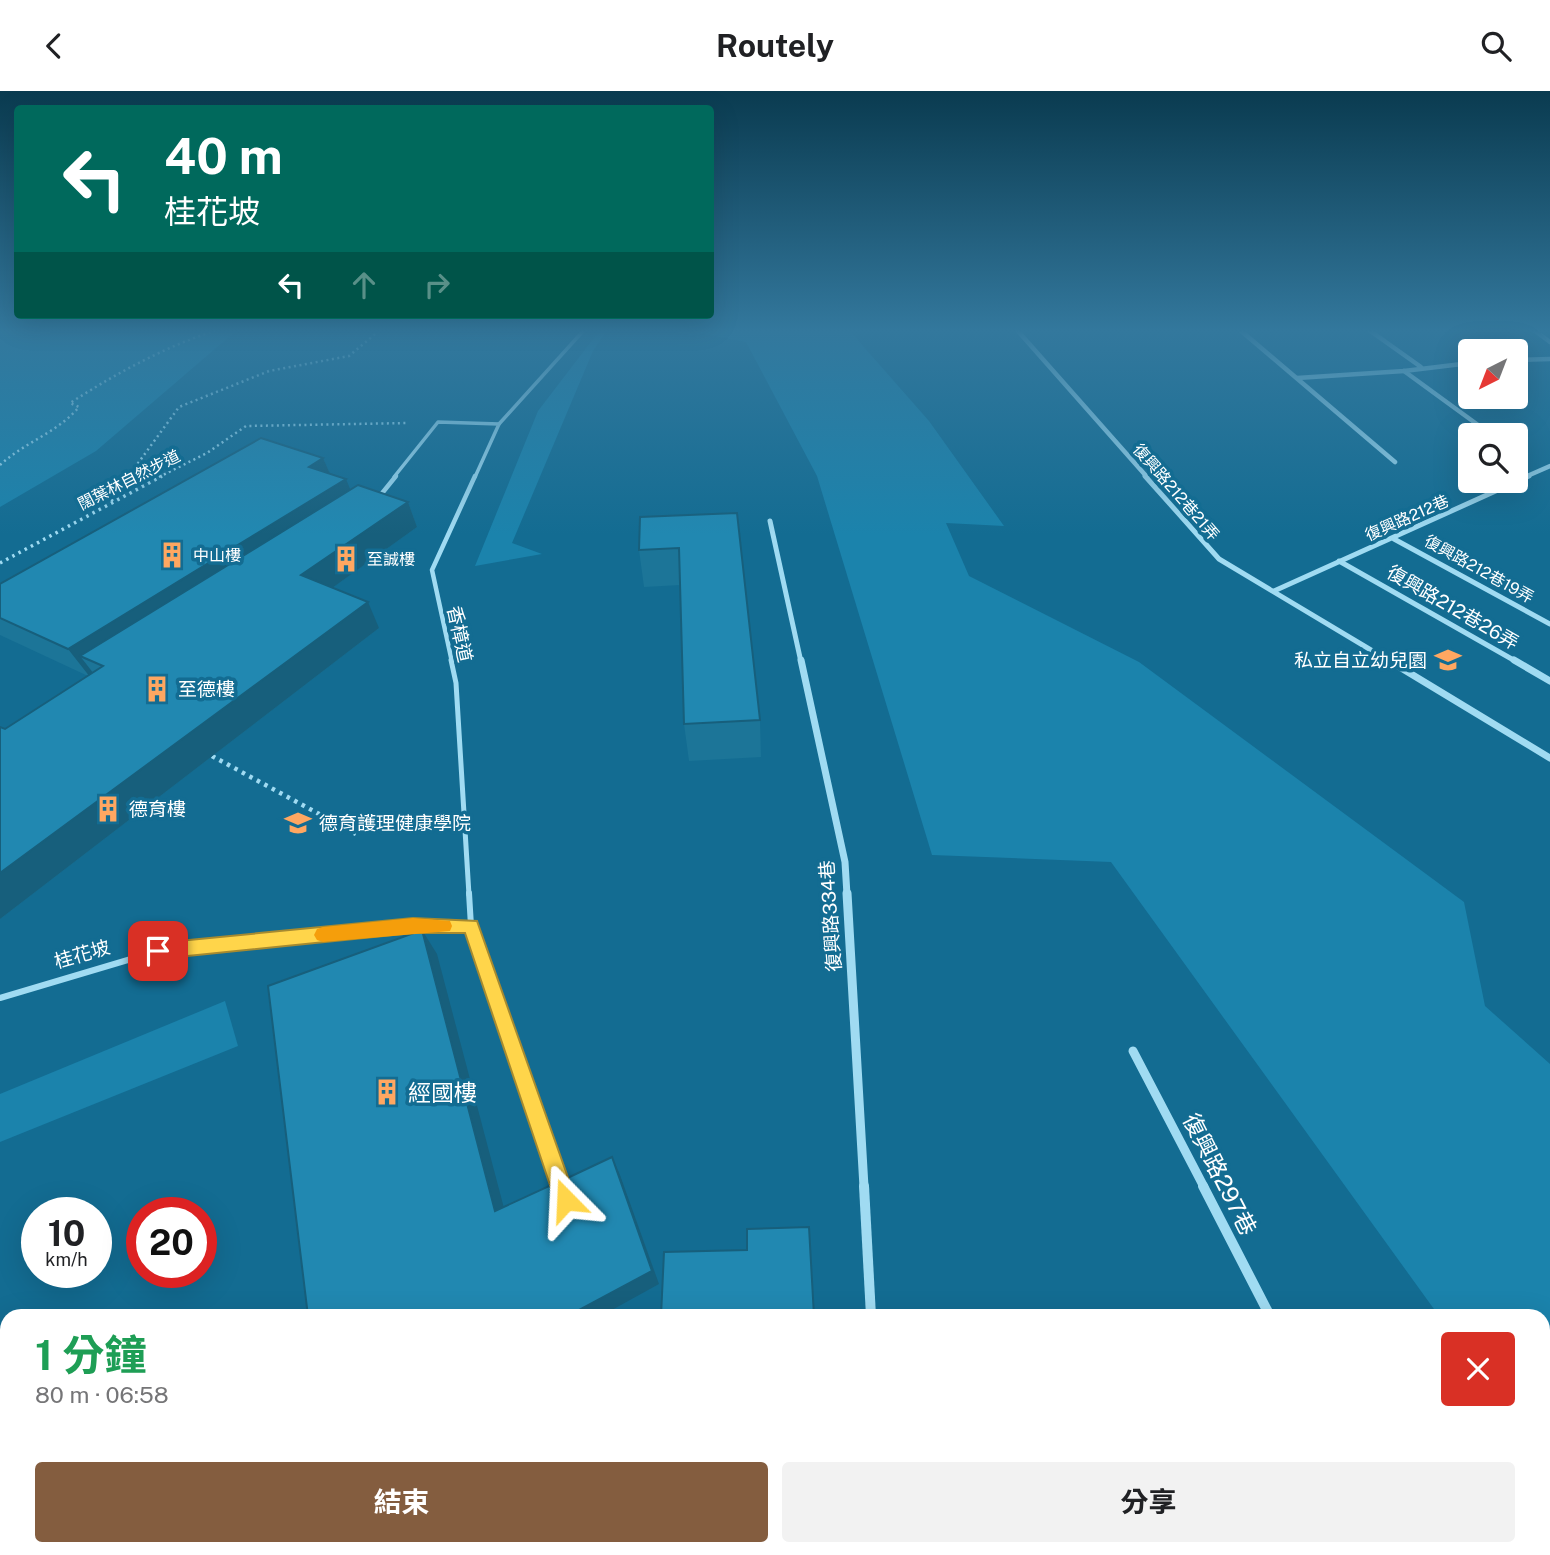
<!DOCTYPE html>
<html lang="zh-TW">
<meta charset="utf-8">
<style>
:root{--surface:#fff;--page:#f2f2f2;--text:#202124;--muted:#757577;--accent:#845d3f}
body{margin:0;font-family:"Public Sans","Noto Sans TC",sans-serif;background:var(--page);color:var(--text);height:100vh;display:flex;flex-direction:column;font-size:26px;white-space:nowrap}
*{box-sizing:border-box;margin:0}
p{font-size:23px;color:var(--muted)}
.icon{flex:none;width:38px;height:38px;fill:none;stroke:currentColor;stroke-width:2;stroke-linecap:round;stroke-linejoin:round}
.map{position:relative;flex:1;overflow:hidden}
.side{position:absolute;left:0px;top:1218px;width:1550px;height:247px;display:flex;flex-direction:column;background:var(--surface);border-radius:21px 21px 0 0;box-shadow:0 7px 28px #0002}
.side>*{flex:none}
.banner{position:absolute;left:14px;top:14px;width:700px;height:214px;border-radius:7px;box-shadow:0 7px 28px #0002;background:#00695c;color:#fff;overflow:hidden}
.needle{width:46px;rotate:222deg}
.tools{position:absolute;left:1458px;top:248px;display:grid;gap:14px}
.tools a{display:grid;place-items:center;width:70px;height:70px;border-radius:7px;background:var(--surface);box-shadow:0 7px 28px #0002;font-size:35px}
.speed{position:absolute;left:21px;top:1106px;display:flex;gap:14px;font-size:35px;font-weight:700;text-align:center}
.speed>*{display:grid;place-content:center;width:91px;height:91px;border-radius:50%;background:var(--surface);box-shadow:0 7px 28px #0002;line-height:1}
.speed small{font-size:18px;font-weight:400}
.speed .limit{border:10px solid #d22;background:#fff;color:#111}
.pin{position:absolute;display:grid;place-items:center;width:60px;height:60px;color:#fff;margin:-30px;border-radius:14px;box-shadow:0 4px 10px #0006}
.me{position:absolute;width:77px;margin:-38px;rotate:339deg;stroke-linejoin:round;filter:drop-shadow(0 0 5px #0008)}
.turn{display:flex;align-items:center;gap:24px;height:147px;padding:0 35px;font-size:32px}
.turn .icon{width:91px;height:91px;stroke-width:2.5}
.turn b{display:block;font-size:49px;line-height:60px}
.lanes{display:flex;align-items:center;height:66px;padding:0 35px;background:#0003;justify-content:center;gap:35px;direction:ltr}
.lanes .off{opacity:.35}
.round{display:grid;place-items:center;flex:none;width:74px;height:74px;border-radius:7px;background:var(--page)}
.headline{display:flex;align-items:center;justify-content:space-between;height:119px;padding:0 35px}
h1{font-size:42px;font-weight:700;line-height:52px;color:#1e9e55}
.primary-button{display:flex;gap:14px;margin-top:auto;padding:14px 35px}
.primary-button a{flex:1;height:80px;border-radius:7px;background:var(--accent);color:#fff;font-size:28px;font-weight:700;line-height:80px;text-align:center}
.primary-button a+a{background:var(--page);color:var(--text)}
header{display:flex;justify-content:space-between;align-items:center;height:91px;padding:0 35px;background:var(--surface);font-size:32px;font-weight:700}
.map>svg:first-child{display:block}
.green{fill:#1b83ac}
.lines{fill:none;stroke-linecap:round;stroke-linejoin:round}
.path-far2{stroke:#a0dbf2;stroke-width:2.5;stroke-dasharray:2 3.5;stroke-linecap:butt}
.path-far1{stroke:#a0dbf2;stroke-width:3.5;stroke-dasharray:2.5 4.5;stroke-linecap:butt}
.path{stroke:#a0dbf2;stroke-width:4.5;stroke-dasharray:3.5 5;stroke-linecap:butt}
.lane-far4{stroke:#a0dbf2;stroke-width:3.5}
.lane-far3{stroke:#a0dbf2;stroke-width:4.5}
.lane-far2{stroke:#a0dbf2;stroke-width:5}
.lane-far1{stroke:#a0dbf2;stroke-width:6}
.lane{stroke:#a0dbf2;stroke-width:8}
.street-far4{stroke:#a0dbf2;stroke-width:4.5}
.street-far3{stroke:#a0dbf2;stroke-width:5}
.street-far2{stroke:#a0dbf2;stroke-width:7}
.street-far1{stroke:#a0dbf2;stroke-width:9}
.street{stroke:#a0dbf2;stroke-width:10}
.wall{fill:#1c7598}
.shaded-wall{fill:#175f7c}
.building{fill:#2188b1;stroke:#175f7c;stroke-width:2}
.route{fill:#ffd54a;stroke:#a68a30;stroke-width:2}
.slow{fill:#f59e0b}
.labels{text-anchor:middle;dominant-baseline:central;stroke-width:7;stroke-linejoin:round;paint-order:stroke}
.far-street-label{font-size:16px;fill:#fff;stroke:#136c92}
.far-poi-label{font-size:16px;fill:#fff;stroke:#136c92;text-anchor:start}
.street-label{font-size:19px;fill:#fff;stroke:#136c92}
.poi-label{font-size:19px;fill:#fff;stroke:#136c92;text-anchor:start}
.near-poi-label{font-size:23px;fill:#fff;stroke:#136c92;text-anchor:start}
.near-street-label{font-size:23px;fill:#fff;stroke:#136c92}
</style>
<header><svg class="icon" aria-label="back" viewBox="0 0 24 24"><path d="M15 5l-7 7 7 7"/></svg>Routely<svg class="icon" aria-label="search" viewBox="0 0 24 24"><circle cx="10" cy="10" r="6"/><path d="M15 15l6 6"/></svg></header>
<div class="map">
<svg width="1550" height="1464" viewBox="0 0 1550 1464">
<rect width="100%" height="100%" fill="#136c92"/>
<g class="green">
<polygon points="0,239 237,239 96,360 0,416"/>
<polygon points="600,239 607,239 593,260 512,452 542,463 475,475 538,320"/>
<polygon points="684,239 849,239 929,330 1004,435 946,432 969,485 1139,571 1464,811 1485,915 1550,973 1550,1289 1544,1286 1544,1225 1439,1225 1111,771 932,764 817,385 746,251"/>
<polygon points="225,910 238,955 0,1051 0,1003"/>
</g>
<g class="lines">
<g class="path-far2">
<path d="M0,374C25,351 57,342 79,316L70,312C117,282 164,256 217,239"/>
<polyline points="128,386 179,316 269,280 349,265 380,239"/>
<polyline points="159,386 207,362 246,335 408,332"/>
</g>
<g class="path-far1">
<polyline points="111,410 129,385"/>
<polyline points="0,472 162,385"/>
</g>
<polyline class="path" points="212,665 356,743"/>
<g class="lane-far4">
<polyline points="499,333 584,239"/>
<polyline points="394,386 438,331 499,333 475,386"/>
</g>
<g class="lane-far3">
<polyline points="379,406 396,385"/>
<polyline points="452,571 432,479 475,385"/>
</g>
<polyline class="lane-far2" points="451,569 456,592 469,804"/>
<g class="lane-far1">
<polyline points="469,802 471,835"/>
<polyline points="0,907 158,860 413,835 471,835 561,1096"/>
</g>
<g class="lane">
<polyline points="560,1095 562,1100"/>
<polyline points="690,1458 692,1464"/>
<polyline points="546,1464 549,1458"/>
</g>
<g class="street-far4">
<polyline points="1017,239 1147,386"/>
<polyline points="1240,239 1395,371"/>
<polyline points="1369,239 1421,276"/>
<polyline points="1534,239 1550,251"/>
<polyline points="1516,269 1550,268"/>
<polyline points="1404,280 1489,342"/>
<polyline points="1297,287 1404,280 1470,272"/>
<polyline points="1525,386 1550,375"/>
</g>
<g class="street-far3">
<polyline points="1145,385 1219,468 1391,571"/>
<polyline points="770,430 801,571"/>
<polyline points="1394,448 1550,533"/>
<polyline points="1339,470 1517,571"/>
<polyline points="1274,500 1529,385"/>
</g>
<g class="street-far2">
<polyline points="801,569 845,771 847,804"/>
<polyline points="1388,569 1550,667"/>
<polyline points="1514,569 1550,590"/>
</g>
<g class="street-far1">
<polyline points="847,802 864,1096"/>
<polyline points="1133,960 1204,1096"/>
</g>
<g class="street">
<polyline points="864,1095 871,1225"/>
<polyline points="1203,1095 1270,1225"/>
<polyline points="885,1458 885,1464"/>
<polyline points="1389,1458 1392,1464"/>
</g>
</g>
<g class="wall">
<polygon points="323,367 330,383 350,399 408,411 417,436 332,497 379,537 0,828 0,636 5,638 88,585 0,544 0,493"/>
<polygon points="737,422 760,629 761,666 689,670 684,633 680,494 644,496 639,459"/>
</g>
<g class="shaded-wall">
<polygon points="323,367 335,394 309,376"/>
<polygon points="346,388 357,415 103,575 80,565 94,583 90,586 68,558"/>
<polygon points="408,411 417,436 314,510 301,484"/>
<polygon points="368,511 379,537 0,828 0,782"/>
<polygon points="422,839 437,863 509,1136 495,1120"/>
<polygon points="612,1066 620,1084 659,1193 601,1225 568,1225"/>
</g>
<g class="building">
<polygon points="261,347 323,367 309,376 346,388 68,558 0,527 0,493"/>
<polygon points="358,394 408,411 301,484 368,511 0,782 0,636 5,638 103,575 80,565"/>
<polygon points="737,422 760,629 684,633 679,457 639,459 640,426"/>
<polygon points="422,839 495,1120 549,1095 558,1099 561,1090 612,1066 652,1180 568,1225 308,1225 268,895"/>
<polygon points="809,1136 814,1225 661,1225 664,1161 747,1159 747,1138"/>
</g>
<linearGradient id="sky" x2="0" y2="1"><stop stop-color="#0a3b50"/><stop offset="0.54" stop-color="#33789d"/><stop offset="1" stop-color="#33789d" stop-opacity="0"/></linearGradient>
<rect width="1550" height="444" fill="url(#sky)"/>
<polygon class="route" points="413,827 477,830 576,1109 573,1117 566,1120 558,1117 555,1109 465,842 413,842 158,868 152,866 149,860 152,855 158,852"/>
<polygon class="slow" points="413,827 450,830 452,835 450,840 323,851 317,849 314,844 317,838 323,836"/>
<defs>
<g id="building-bare" transform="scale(2.1)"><path d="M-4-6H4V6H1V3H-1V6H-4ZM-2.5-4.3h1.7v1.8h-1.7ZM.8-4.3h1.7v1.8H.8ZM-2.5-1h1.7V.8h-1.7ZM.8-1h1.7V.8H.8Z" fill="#ffa761" stroke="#136c92" stroke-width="2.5" paint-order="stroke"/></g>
<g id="school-bare" transform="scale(2.1)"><path d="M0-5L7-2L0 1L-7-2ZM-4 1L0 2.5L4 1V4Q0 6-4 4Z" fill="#ffa761" stroke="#136c92" stroke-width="2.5" paint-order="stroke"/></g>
<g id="university-bare" transform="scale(2.1)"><path d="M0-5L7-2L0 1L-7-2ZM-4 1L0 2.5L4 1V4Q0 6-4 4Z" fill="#ffa761" stroke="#136c92" stroke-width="2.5" paint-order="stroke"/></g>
</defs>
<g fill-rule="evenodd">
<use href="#building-bare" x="172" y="464"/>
<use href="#building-bare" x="346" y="468"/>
<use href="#school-bare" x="1448" y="569"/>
<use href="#building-bare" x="157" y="598"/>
<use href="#building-bare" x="108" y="718"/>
<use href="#university-bare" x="298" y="732"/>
<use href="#building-bare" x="387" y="1001"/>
</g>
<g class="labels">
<g class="far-street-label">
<text transform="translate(129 389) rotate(-27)">闊葉林自然步道</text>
<text transform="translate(1176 401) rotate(49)">復興路212巷21弄</text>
<text transform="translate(1407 427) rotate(-24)">復興路212巷</text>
<text transform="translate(1479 478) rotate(29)">復興路212巷19弄</text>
</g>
<g class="far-poi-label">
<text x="193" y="464">中山樓</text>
<text x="367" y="468">至誠樓</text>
</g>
<g class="street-label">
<text transform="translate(1453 516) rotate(30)">復興路212巷26弄</text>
<text transform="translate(460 543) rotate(78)">香樟道</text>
<text transform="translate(830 825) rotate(-94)">復興路334巷</text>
<text transform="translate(82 863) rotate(-16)">桂花坡</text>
</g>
<g class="poi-label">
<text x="1427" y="569" text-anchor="end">私立自立幼兒園</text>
<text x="178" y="598">至德樓</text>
<text x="129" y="718">德育樓</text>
<text x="319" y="732">德育護理健康學院</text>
</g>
<g class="near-poi-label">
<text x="408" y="1001">經國樓</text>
</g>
<g class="near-street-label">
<text transform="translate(1220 1083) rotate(63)">復興路297巷</text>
</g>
</g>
</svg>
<div class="tools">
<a><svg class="needle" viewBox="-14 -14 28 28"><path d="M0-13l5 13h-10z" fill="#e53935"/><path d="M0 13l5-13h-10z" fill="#757577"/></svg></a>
<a><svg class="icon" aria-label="search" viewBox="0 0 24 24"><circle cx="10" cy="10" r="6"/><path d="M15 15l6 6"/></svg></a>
</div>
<div class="speed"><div>10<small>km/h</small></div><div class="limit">20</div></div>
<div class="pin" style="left:158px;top:860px;background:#d93025"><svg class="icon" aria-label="arrive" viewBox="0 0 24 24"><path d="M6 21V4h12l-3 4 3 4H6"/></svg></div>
<svg class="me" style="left:566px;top:1109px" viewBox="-20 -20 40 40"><path d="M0-17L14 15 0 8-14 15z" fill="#ffd54a" stroke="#fff" stroke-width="4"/></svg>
<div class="banner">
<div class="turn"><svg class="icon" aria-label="left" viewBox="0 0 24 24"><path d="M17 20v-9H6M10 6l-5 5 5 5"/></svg><div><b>40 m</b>桂花坡</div></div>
<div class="lanes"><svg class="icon" aria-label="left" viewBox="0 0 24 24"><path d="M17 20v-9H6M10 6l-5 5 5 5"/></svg><svg class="icon off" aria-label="ahead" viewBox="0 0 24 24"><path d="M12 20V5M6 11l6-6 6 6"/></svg><svg class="icon off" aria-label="right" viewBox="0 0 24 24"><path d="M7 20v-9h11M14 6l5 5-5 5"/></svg></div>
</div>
<section class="side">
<div class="headline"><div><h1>1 分鐘</h1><p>80 m · 06:58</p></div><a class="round" style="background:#d93025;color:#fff"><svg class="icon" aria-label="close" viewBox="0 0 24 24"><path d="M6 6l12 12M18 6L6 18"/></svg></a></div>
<div class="primary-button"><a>結束</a><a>分享</a></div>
</section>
</div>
